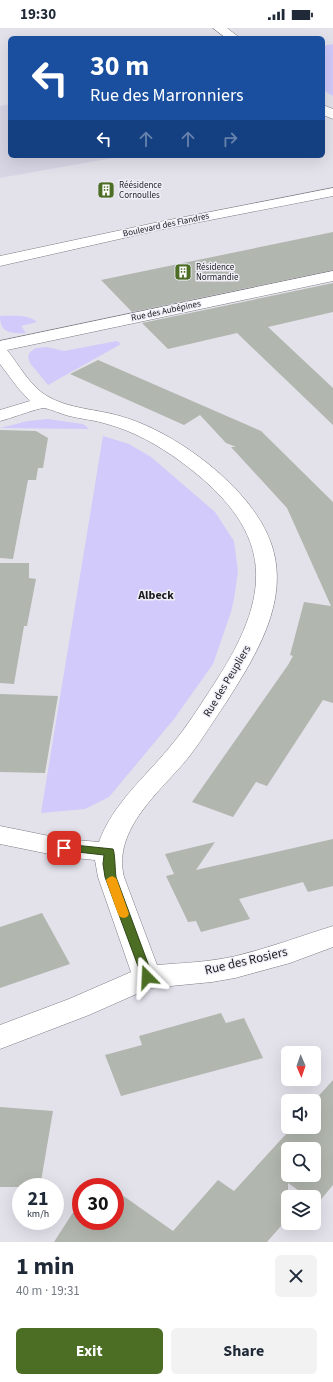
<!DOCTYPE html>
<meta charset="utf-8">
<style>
:root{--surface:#fff;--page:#f2f2f3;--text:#1f2937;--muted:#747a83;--accent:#4c6d24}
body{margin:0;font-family:"Source Sans 3",sans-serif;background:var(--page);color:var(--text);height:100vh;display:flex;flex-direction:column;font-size:15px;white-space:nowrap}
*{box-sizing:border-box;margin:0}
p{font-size:13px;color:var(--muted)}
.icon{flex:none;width:22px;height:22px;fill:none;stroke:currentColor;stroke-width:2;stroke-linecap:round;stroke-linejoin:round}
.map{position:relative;height:1214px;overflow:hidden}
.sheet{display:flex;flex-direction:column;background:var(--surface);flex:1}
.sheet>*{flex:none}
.top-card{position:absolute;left:8px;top:8px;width:317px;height:122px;border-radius:6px;box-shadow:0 4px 16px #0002;background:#1a4fa0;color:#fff;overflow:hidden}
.needle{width:26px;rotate:178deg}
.buttons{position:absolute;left:281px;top:1018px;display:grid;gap:8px}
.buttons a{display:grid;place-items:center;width:40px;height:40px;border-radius:6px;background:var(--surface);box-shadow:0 4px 16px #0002;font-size:20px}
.speed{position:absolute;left:12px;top:1150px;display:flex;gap:8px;font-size:20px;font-weight:700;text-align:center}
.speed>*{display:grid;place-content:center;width:52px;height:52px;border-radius:50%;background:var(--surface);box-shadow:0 4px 16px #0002;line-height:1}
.speed small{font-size:10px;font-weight:400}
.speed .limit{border:6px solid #d22;background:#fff;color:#111}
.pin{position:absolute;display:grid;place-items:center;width:34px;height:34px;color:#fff;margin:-17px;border-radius:8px;box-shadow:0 2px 6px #0006}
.me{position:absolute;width:44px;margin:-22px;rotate:339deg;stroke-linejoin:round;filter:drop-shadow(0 0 3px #0008)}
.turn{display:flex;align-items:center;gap:14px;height:84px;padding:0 16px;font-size:18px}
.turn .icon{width:52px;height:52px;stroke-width:2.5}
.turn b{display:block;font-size:28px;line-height:34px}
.lanes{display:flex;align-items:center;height:38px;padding:0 16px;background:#0003;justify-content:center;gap:20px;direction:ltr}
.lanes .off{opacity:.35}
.round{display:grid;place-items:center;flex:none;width:42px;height:42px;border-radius:6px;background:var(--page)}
.summary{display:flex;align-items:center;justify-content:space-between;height:68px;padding:0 16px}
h1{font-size:24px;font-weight:700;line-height:30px}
.cta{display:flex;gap:8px;margin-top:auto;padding:8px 16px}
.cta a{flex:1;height:46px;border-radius:6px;background:var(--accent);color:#fff;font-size:16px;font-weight:700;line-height:46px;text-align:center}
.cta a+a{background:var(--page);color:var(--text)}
.status{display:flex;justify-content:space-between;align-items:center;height:28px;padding:0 20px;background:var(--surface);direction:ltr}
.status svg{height:11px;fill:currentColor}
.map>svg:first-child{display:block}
.built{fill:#d7d5e4}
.green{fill:#d1cafa}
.building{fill:#b1b6ae;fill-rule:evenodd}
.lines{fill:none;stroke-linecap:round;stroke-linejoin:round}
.street-casing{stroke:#7d7c84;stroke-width:1}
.secondary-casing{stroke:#7d7c84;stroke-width:1}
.street{fill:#fff;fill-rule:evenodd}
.secondary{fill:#fff;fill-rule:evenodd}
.route{fill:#4c6d24;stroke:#314717}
.slow{fill:#f59e0b}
.labels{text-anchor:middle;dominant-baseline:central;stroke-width:3;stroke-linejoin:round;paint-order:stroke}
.far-poi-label{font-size:9px;fill:#1c1c1f;stroke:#f0eff8;text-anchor:start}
.far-street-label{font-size:9px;fill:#1c1c1f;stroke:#f0eff8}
.street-label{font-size:11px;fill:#1c1c1f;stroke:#f0eff8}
.neighbourhood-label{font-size:12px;font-weight:bold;fill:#1c1c1f;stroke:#f0eff8}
.near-street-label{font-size:13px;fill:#1c1c1f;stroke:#f0eff8}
</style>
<div class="status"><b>19:30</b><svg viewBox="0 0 49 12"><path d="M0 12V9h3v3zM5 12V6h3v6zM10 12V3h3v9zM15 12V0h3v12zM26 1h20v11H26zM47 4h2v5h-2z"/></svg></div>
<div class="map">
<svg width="333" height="1214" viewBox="0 0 333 1214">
<rect width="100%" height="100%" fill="#e3e2eb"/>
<polygon class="built" points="10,76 10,128 124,128 0,150 0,78"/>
<g class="green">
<polygon points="333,16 333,68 323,62 323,18"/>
<path d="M0,288C12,288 28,286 37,294L21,298L26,305C11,306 0,305 0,288Z"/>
<polygon points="117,313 121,316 48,357 30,335 28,329 30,324 36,320 47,319 64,323"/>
<polygon points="48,391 83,396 89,401 0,400 28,393"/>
<polygon points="103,408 129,416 151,429 215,484 234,513 238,543 234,571 231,584 213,636 174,691 109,769 85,781 41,785"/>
</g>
<g class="building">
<polygon points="333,204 333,242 132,284 101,252"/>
<polygon points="333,255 333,284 268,299 333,360 333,397 237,305 168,321 142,295"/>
<polygon points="98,332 261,403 333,474 333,675 323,672 267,758 256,754 233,789 192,774 288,637 293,628 290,627 304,574 331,578 287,480 231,419 236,419 226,415 200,387 184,397 70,346"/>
<polygon points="0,402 36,403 48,410 43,440 38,440 36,452 28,452 13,531 0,530"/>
<polygon points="0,535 29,535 29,550 36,551 27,598 24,598 14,656 0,655"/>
<polygon points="0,666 58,668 45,745 0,744"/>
<polygon points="333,811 333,858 308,864 303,854 239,871 250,891 201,904 196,893 188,894 166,848 174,846 165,826 215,814 196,842"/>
<polygon points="42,885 70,936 0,960 0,899"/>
<polygon points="221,985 226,995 244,990 263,1030 121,1068 105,1027 142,1017 139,1008"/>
<path d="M333,1052V1157L318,1175L314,1173V1169H308L288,1155V1190L267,1214H54L72,1186L81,1176V1193H115V1162L173,1203L218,1152L234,1163L287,1105L285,1104L290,1099H314V1073ZM288,1121H314V1147H288Z"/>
<polygon points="0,1079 53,1083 40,1159 0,1159"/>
</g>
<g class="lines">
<g class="street-casing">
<path id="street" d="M333,243V253L7,322C19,337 30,358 47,368C69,381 96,381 120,388C175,403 252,460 271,515C291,572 256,627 227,673C214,692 202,712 188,730C161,763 112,801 124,849L157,937C183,935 210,934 236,928C269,920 301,908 333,898V919L290,935L235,950L212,954L150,960L89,987L0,1021V997L69,971L131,944L98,849L95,832L64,829L0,816V798L64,811L99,814C112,777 145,749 169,720C187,699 201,676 216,653C277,559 271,500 180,433C158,417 133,403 107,396C95,392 81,391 69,388C61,386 51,381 44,380C38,380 9,391 0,393V382L30,373L18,360L0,336V313Z"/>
</g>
<g class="secondary-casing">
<g id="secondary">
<polygon points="213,0 227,0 240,10 226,10"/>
<polygon points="323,77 333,81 333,91 323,87"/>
<polygon points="333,160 333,168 159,202 0,238 0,228 159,194"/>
</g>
</g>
<use href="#street" class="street"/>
<use href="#secondary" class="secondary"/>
</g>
<path class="route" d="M64,816L113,821C115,825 115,842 116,849L153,949L151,952L147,953L143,952L142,949L105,849L103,836L104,827L60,822L58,820L60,817Z"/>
<polygon class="slow" points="112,848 116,850 117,852 129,886 127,889 124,890 120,889 118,886 106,852 108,850"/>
<defs>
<g id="building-square" transform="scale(0.9)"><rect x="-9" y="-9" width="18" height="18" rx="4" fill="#4c6d24" stroke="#f0eff8"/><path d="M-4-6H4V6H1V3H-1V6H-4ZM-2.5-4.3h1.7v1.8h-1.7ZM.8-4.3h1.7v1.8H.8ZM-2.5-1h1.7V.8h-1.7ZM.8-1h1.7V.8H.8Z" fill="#fff"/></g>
</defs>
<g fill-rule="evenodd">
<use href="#building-square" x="106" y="162"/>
<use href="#building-square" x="183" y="244"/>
</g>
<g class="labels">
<g class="far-poi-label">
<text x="119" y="157">Réésidence<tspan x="119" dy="10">Cornoulles</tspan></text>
<text x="196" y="239">Résidence<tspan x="196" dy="10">Normandie</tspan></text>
</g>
<g class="far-street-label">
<text transform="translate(166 197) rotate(-12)">Boulevard des Flandres</text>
<text transform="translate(166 283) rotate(-12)">Rue des Aubépines</text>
</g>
<g class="street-label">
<text transform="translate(227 653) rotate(-59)">Rue des Peupliers</text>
</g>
<g class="neighbourhood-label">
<text x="156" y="567">Albeck</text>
</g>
<g class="near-street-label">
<text transform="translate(246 933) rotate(-13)">Rue des Rosiers</text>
</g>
</g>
</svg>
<div class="buttons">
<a><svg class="needle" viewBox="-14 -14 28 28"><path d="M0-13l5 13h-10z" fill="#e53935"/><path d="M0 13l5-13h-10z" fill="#747a83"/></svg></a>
<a><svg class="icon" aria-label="sound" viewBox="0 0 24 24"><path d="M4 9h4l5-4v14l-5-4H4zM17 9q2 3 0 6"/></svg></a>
<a><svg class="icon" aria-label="search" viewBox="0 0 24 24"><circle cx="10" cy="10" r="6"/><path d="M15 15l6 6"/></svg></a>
<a><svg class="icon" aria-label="layers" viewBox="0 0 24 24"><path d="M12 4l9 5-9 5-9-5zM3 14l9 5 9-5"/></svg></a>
</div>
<div class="speed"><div>21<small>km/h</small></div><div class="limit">30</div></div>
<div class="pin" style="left:64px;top:820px;background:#d93025"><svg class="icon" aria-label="arrive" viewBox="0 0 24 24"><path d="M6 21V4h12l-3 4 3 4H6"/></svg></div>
<svg class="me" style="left:147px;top:949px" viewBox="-20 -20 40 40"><path d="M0-17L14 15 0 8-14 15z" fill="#4c6d24" stroke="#fff" stroke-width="4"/></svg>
<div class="top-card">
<div class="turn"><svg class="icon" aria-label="left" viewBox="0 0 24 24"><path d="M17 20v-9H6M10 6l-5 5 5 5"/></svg><div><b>30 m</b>Rue des Marronniers</div></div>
<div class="lanes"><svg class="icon" aria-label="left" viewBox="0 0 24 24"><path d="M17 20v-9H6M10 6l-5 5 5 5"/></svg><svg class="icon off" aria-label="ahead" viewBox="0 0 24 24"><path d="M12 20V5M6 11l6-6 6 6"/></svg><svg class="icon off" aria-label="ahead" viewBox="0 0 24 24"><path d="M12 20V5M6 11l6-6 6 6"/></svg><svg class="icon off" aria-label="right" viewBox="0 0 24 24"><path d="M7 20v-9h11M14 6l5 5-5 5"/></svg></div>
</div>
</div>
<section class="sheet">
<div class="summary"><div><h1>1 min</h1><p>40 m · 19:31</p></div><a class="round"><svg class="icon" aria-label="close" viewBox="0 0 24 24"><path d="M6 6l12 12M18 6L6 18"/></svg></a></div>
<div class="cta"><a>Exit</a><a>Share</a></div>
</section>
